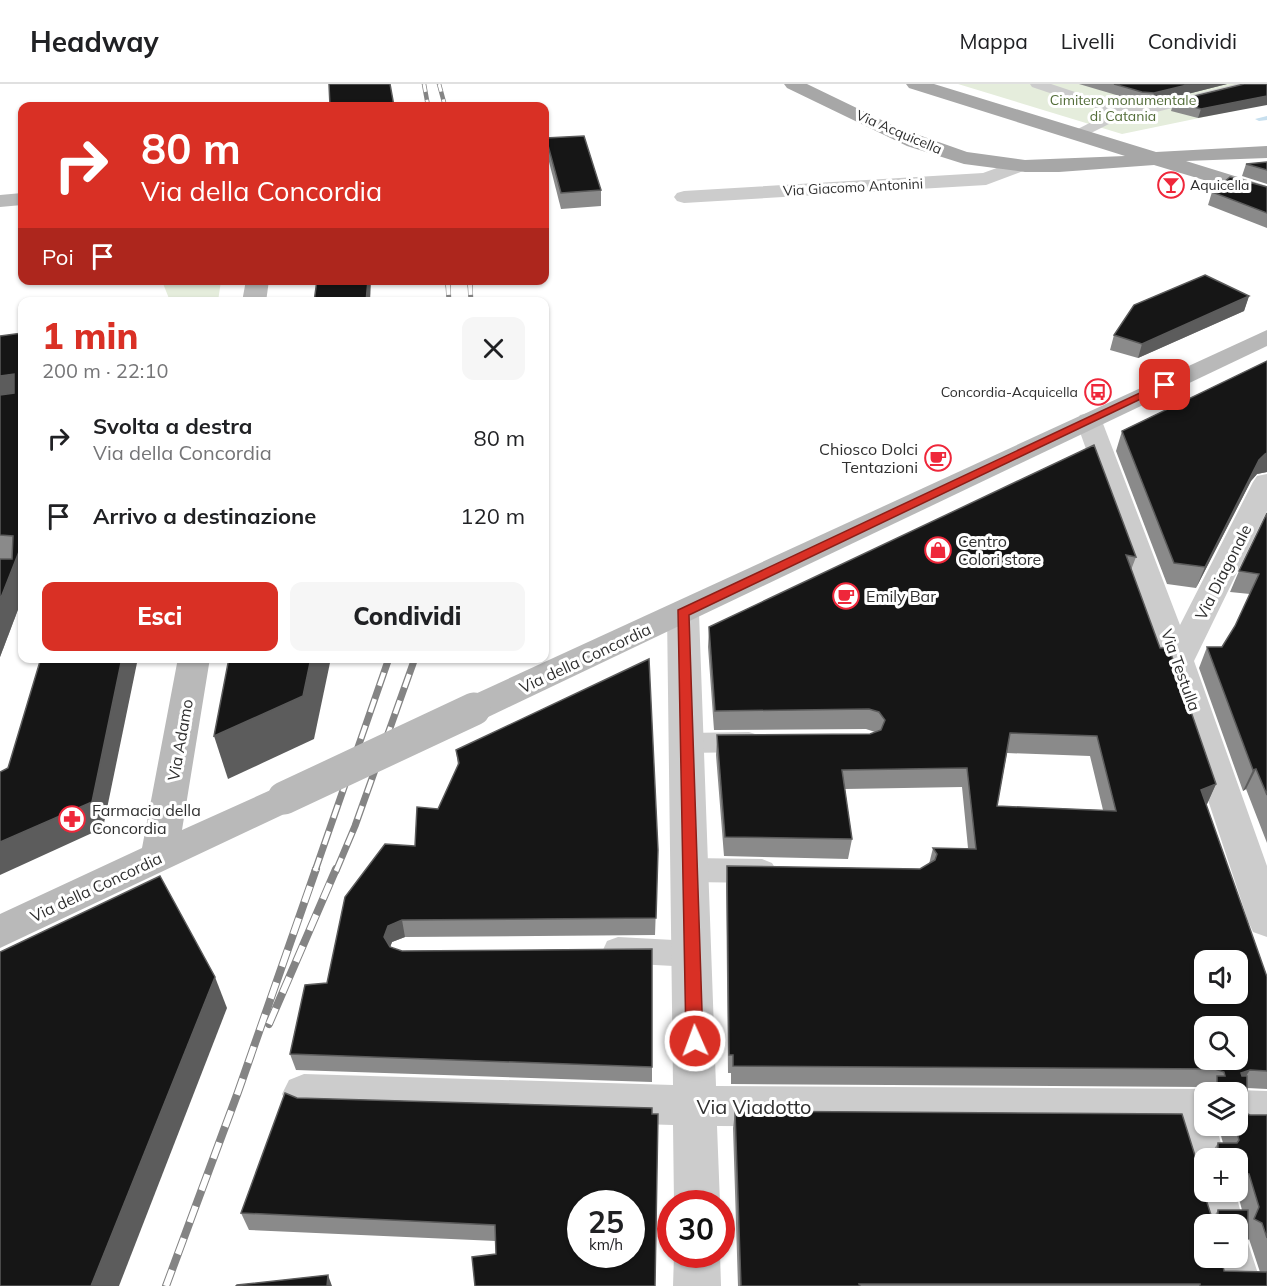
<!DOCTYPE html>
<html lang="it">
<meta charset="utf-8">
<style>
:root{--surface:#fff;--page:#f6f6f6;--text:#202124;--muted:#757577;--line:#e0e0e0;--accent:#d93025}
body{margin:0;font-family:Mulish,sans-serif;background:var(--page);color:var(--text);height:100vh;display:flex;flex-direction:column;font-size:22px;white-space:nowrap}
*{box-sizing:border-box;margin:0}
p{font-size:20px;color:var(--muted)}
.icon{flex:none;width:33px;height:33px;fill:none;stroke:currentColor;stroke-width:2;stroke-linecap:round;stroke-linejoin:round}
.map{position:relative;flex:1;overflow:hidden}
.sheet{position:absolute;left:18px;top:213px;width:531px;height:366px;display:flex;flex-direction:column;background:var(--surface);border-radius:12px;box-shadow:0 2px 4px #0004}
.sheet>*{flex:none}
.hud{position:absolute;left:18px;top:18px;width:531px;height:183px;border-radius:12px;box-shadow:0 2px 4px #0004;background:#d93025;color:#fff;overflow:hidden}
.fabs{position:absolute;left:1194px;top:866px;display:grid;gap:12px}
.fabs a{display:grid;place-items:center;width:54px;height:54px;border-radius:12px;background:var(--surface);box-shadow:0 2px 4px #0004;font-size:30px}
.speed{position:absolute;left:567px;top:1106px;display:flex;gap:12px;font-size:30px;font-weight:700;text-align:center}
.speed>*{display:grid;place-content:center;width:78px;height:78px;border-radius:50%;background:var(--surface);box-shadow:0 2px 4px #0004;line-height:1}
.speed small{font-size:15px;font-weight:400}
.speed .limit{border:9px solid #d22;background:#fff;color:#111}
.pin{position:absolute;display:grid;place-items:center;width:51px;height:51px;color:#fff;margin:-26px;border-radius:12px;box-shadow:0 3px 9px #0006}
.me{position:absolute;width:66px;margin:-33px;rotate:358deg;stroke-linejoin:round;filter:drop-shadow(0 0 4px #0008)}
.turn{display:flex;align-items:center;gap:21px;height:126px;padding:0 24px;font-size:27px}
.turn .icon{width:78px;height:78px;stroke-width:2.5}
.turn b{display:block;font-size:42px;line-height:51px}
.then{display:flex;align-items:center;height:57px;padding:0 24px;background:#0003;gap:12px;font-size:22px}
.round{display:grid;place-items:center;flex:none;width:63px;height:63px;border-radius:12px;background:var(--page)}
.overview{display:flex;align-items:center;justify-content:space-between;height:102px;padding:0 24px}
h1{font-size:36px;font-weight:800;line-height:45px;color:var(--accent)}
.primary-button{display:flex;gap:12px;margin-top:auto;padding:12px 24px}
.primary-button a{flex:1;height:69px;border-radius:12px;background:var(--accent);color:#fff;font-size:24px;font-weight:800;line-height:69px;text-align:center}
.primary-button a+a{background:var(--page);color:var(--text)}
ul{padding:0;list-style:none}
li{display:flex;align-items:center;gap:18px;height:78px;padding:0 24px}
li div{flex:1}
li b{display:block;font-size:22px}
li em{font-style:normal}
header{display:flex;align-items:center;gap:36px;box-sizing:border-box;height:84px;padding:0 30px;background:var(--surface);border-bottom:2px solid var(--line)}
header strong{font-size:28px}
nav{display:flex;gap:33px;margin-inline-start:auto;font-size:21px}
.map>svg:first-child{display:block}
.green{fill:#e5eddc}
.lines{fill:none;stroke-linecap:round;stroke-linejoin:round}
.stream{fill:#c7dfee;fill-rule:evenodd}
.pedestrian{fill:#ccc;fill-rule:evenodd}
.minor{fill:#ccc;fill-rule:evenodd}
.secondary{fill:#b9b9b9;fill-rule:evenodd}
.primary{fill:#a7a7a7;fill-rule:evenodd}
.rail-far3-casing{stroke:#848484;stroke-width:4.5}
.rail-far2-casing{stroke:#848484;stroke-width:5}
.rail-far1-casing{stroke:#848484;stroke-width:7}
.rail-casing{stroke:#848484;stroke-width:8}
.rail-far3{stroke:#fff;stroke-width:3;stroke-dasharray:8;stroke-linecap:butt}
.rail-far2{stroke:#fff;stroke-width:4;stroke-dasharray:10;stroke-linecap:butt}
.rail-far1{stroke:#fff;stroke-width:4.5;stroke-dasharray:14;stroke-linecap:butt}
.rail{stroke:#fff;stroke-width:6;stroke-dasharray:17;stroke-linecap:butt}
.secondary-bridge{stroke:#b9b9b9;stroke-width:33}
.wall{fill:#8a8a8a;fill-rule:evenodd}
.shaded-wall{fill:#5c5c5c}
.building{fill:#161616;stroke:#5c5c5c;stroke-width:1.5;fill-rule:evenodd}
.route{fill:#d93025;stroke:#8d1f18;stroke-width:1.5}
.labels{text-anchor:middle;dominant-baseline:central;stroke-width:6;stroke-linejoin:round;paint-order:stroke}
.far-park-label{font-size:14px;fill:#536d39;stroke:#fff}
.far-street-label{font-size:14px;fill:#2f2f2f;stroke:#fff}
.far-poi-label{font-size:14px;fill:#2f2f2f;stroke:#fff;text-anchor:start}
.poi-label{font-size:16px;fill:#2f2f2f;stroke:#fff;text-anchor:start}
.street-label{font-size:16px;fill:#2f2f2f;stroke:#fff}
.near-street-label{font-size:20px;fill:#2f2f2f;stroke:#fff}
</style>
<header>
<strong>Headway</strong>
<nav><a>Mappa</a><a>Livelli</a><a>Condividi</a></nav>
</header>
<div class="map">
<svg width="1267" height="1202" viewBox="0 0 1267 1202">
<rect width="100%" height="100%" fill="#fff"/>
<g class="green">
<polygon points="958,0 1267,0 1267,20 1122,50"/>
<polygon points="162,197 221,197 218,217 170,217"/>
</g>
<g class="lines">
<polygon class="stream" points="1267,32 1267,36 1259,37 1255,35"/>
<g class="pedestrian">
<polygon points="1030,0 1051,0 1123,24 1152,21 1236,0 1260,0 1258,3 1152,29 1125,32 1077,56 1069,51 1072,48 1109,29 1032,3"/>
<polygon points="749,648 758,651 762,658 758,665 749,668 687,669 678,666 674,659 678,652 687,649"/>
<polygon points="690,774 762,775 772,779 777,787 772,795 762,799 690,798 680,794 675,786 680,778"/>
<polygon points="618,853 692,857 703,861 707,870 703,879 692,883 618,879 607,875 603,866 607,857"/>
</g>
<g class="minor">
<polygon points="1019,76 1026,78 1029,82 1026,86 986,101 684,119 677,117 674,113 677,109 684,107 983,89"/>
<polygon points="1089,329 1098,331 1102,337 1180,541 1253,398 1257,392 1267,390 1267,427 1194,577 1267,782 1267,853 1253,848 1248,837 1162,577 1076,337 1080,331"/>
<polygon points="683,519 694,522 699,529 716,1002 1204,1005 1212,1008 1204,1008 1204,1041 1216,1041 1225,1074 1204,1074 1204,1107 1235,1107 1244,1140 1239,1153 1247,1156 1262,1202 1214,1202 1206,1173 1238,1173 1238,1140 1204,1140 1204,1156 1189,1107 1194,1096 1188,1094 1173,1045 717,1042 720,1119 674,1119 673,1041 304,1030 289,1024 282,1010 289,996 304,990 673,1001 667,529 672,522"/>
<polygon points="1238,1006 1267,1007 1267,1047 1238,1046 1224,1041 1238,1041 1238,1008 1232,1008"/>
<polygon points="674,1170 720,1170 721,1202 673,1202"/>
</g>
<g class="secondary">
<polygon points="22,109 22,121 0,123 0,111"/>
<polygon points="246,196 269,196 266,218 242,218"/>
<polygon points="1267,246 1267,262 486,634 474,637 462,634 457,625 462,616"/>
<polygon points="178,574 210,574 182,746 284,700 297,704 302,714 297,724 0,864 0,830 142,764"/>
</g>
<polygon class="primary" points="784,0 807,0 896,43 967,68 1025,76 1125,72 909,4 906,0 934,0 1156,68 1267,62 1267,74 1186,77 1267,102 1267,115 1154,81 1059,88 1025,88 964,80 907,62 787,4"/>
<g class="rail-far3-casing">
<g id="rail-far3">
<polyline points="424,0 428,22"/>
<polyline points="439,0 445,22"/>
<polyline points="448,196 448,203"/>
<polyline points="470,196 470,203"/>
</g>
</g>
<g class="rail-far2-casing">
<g id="rail-far2">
<polyline points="448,201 449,218"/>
<polyline points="470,201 471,218"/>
</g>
</g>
<g class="rail-far1-casing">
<g id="rail-far1">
<polyline points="315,787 389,574"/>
<polyline points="336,787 355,742 415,574"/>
</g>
</g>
<g class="rail-casing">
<g id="rail">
<polyline points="269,940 336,785"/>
<polyline points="166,1202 238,1008 316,785"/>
</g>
</g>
<use href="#rail-far3" class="rail-far3"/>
<use href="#rail-far2" class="rail-far2"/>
<use href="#rail-far1" class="rail-far1"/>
<use href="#rail" class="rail"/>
<polyline class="secondary-bridge" points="284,714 474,625"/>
</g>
<g class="wall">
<polygon points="1079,0 1227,0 1152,19 1140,18"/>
<polygon points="1244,0 1198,34 1171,27 1174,17"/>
<polygon points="546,54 601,106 601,122 561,125 547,70"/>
<polygon points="1267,78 1267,100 1242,92 1246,80"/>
<polygon points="1267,103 1267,144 1208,121 1212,108"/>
<polygon points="1249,212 1244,227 1138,274 1110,266 1114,251"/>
<polygon points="0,252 22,515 0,573"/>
<polygon points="1267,277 1267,388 1257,390 1251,397 1196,504 1167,500 1116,367 1122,347"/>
<path d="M1094,361L1136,473L1131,486L1160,564L1216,700L1207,720H1206L1267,893V1005L1247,1004V1021L1243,1028L1250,1031H1267V1202H738L733,1044L735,1027L1198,1091L1212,1135L1218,1126H1242L1237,1107L1238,1074L1223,1059L1218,1041H1238V1008H1208L1210,1005L1204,1003L731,1000V989H728L726,801L727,782L920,785L929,780L933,764H968L962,703L845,705L852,755L848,775L724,772L716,671L717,651L870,650L875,648L866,645L714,646L708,563L709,543ZM1007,669L1090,672L1103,726L997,722ZM1204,1140H1238V1168L1248,1155H1249L1260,1188L1224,1187Z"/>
<polygon points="1267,429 1267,759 1246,705 1243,707 1199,584 1207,563 1222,563 1235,542 1250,510 1230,508 1239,487"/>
<polygon points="456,666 658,766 655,851 405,853 392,858 390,863 402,867 652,865 652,998 296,986 290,970 327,899 438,725 458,682"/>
<polygon points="297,1014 652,1024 496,1157 249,1146 241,1129"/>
<polygon points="1218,1059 1218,1074 1208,1074"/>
</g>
<g class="shaded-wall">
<polygon points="1191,0 1227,0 1152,19 1154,9"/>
<polygon points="1267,12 1267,21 1198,34 1201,25"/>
<polygon points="368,196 371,196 370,218 366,218"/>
<polygon points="1249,212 1244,227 1138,274 1142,260"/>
<polygon points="14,290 22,313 0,319 0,292"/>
<polygon points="1267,369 1267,388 1257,390 1251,397 1196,504 1205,483 1259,376 1265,370"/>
<polygon points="22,460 22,515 0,573 0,516"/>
<polygon points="122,574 138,574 103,744 0,791 0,758"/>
<polygon points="311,574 331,574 314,655 228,695 214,652"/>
<polygon points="1256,685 1246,705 1243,707 1253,686"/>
<polygon points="1216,700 1207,720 1192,725 1201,706"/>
<polygon points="402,836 405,853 392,858 388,869 384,853 388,842"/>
<polygon points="215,893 227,924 119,1202 91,1202"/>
<polygon points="1250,986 1238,1004 1241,989"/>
<polygon points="328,1191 332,1202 327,1202"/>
</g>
<g class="building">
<polygon points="329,0 390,0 394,22 330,22"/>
<polygon points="1114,0 1191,0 1154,9 1142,8"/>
<polygon points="1244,0 1267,0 1267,12 1201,25 1174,17"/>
<polygon points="584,52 601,106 561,109 546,54"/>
<polygon points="1267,78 1267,86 1246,80"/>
<polygon points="1230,93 1267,103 1267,129 1212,108"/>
<polygon points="1205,191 1249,212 1142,260 1114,251 1134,221"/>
<polygon points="317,196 368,196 366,218 314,218"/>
<polygon points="22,249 22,460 0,516 0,475 12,475 13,452 0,451 0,311 14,309 14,290 0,292 0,252"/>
<polygon points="1267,277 1267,369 1265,370 1259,376 1205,483 1174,479 1122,347"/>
<path d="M1094,361L1136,473L1126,471L1160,564H1169L1216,700L1201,706L1267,893V987L1250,986L1241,989L1242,992H1247V1021H1238V1008H1217V992H1225L1224,988L1215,985L733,982V971H729L727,782L920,785L935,776L937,770L933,764L976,765L967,684L842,686L852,755L725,753L717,651L870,650L881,646L885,636L879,628L869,625L715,627L709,543ZM1010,649L1097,652L1116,727L997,722ZM1204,876H1238V909H1204ZM1204,942H1238V975H1204Z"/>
<polygon points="1267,429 1267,711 1256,685 1253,686 1207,563 1222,563 1235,542 1259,490 1239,487"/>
<polygon points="41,574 122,574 92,718 0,758 0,688 8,684"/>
<polygon points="229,574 311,574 303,612 214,652"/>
<polygon points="649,575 658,766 656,834 402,836 388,842 384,853 390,863 402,867 652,865 652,983 290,970 305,901 327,899 345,813 385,760 415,762 417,723 438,725 459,679 456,666"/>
<polygon points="160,792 215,893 91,1202 0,1202 0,868"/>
<path d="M285,1009L297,1014L652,1024V1030H658L655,1202H475L472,1173L496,1170L495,1141L241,1129ZM580,1119H632V1170H580Z"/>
<polygon points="1238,1026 1250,1031 1267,1031 1267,1154 1262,1139 1254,1135 1259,1123 1249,1090 1238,1089 1238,1074 1218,1074 1218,1059 1237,1059 1239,1056 1235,1041 1238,1041"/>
<polygon points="735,1027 1182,1030 1197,1078 1202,1080 1198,1091 1214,1140 1204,1140 1204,1173 1221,1173 1224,1187 1267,1188 1267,1202 1200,1202 1200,1200 859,1200 860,1202 741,1202"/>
<polygon points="1218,1126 1248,1126 1248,1155 1238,1155 1238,1140 1216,1140 1218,1140"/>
<polygon points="328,1191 327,1202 236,1202 237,1201"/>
</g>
<polygon class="route" points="1161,299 1170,301 689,531 703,957 701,962 695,965 689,962 686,957 678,526"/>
<defs>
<g id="bar-ring" transform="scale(1.35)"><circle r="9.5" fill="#fff" stroke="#ef273a" stroke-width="1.5"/><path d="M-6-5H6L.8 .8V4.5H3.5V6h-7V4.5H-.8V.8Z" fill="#ef273a"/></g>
<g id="bus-ring" transform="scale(1.35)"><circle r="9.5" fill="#fff" stroke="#ef273a" stroke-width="1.5"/><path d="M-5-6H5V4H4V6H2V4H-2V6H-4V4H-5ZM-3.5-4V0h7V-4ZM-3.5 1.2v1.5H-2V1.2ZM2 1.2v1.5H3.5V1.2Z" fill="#ef273a"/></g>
<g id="cafe-ring" transform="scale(1.35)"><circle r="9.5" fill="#fff" stroke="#ef273a" stroke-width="1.5"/><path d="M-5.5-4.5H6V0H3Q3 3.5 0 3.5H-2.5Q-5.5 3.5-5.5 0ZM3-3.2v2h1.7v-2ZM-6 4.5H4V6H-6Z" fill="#ef273a"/></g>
<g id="shop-ring" transform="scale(1.35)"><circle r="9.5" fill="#fff" stroke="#ef273a" stroke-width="1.5"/><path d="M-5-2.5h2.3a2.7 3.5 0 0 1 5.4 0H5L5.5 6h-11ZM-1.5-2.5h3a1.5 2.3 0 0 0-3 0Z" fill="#ef273a"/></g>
<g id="pharmacy-ring" transform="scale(1.35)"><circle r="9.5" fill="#fff" stroke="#ef273a" stroke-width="1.5"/><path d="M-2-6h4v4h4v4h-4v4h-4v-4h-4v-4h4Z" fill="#ef273a"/></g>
</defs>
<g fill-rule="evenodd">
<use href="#bar-ring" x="1171" y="101"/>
<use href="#bus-ring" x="1098" y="308"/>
<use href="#cafe-ring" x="938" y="374"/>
<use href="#shop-ring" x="938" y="466"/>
<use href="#cafe-ring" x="846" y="512"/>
<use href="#pharmacy-ring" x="72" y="735"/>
</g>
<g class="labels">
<g class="far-park-label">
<text x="1123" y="16">Cimitero monumentale<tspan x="1123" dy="16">di Catania</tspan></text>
</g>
<g class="far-street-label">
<text transform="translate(899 48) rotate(23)">Via Acquicella</text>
<text transform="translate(853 103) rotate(-3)">Via Giacomo Antonini</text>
</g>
<g class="far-poi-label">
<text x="1190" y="101">Aquicella</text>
<text x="1078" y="308" text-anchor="end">Concordia-Acquicella</text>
</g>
<g class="poi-label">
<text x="918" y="365" text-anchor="end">Chiosco Dolci<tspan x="918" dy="18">Tentazioni</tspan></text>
<text x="958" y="457">Centro<tspan x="958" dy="18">Colori store</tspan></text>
<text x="866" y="512">Emily Bar</text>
<text x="92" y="726">Farmacia della<tspan x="92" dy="18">Concordia</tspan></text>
</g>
<g class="street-label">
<text transform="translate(1223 488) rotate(-63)">Via Diagonale</text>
<text transform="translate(585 574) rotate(-25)">Via della Concordia</text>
<text transform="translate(1181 586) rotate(70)">Via Testulla</text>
<text transform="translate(180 656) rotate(-80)">Via Adamo</text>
<text transform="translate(96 803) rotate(-25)">Via della Concordia</text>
</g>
<g class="near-street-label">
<text x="754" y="1022">Via Viadotto</text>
</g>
</g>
</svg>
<div class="fabs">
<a><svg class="icon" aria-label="sound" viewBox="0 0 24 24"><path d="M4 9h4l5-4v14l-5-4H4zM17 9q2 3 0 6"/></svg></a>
<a><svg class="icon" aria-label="search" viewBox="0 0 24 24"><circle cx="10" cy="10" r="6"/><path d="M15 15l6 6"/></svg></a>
<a><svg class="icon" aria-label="layers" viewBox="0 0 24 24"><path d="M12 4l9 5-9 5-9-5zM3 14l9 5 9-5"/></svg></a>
<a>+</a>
<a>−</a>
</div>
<div class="speed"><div>25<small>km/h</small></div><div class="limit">30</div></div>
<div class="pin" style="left:1165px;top:301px;background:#d93025"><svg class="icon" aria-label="arrive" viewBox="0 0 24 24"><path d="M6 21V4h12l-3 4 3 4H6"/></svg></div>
<svg class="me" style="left:695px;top:957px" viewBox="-20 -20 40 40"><circle r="17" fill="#d93025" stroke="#fff" stroke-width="3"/><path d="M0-11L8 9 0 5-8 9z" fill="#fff"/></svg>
<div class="hud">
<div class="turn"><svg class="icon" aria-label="right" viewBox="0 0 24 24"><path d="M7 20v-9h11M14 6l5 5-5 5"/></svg><div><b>80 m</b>Via della Concordia</div></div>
<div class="then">Poi<svg class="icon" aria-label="arrive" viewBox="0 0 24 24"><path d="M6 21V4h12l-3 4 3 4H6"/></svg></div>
</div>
<section class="sheet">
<div class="overview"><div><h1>1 min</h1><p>200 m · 22:10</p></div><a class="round"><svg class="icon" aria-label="close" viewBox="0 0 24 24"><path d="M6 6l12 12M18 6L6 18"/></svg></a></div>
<ul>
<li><svg class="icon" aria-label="right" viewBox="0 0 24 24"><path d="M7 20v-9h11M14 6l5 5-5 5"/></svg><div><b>Svolta a destra</b><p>Via della Concordia</p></div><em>80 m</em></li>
<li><svg class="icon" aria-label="arrive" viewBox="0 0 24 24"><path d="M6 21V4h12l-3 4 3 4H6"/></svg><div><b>Arrivo a destinazione</b></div><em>120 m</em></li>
</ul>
<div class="primary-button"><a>Esci</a><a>Condividi</a></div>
</section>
</div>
